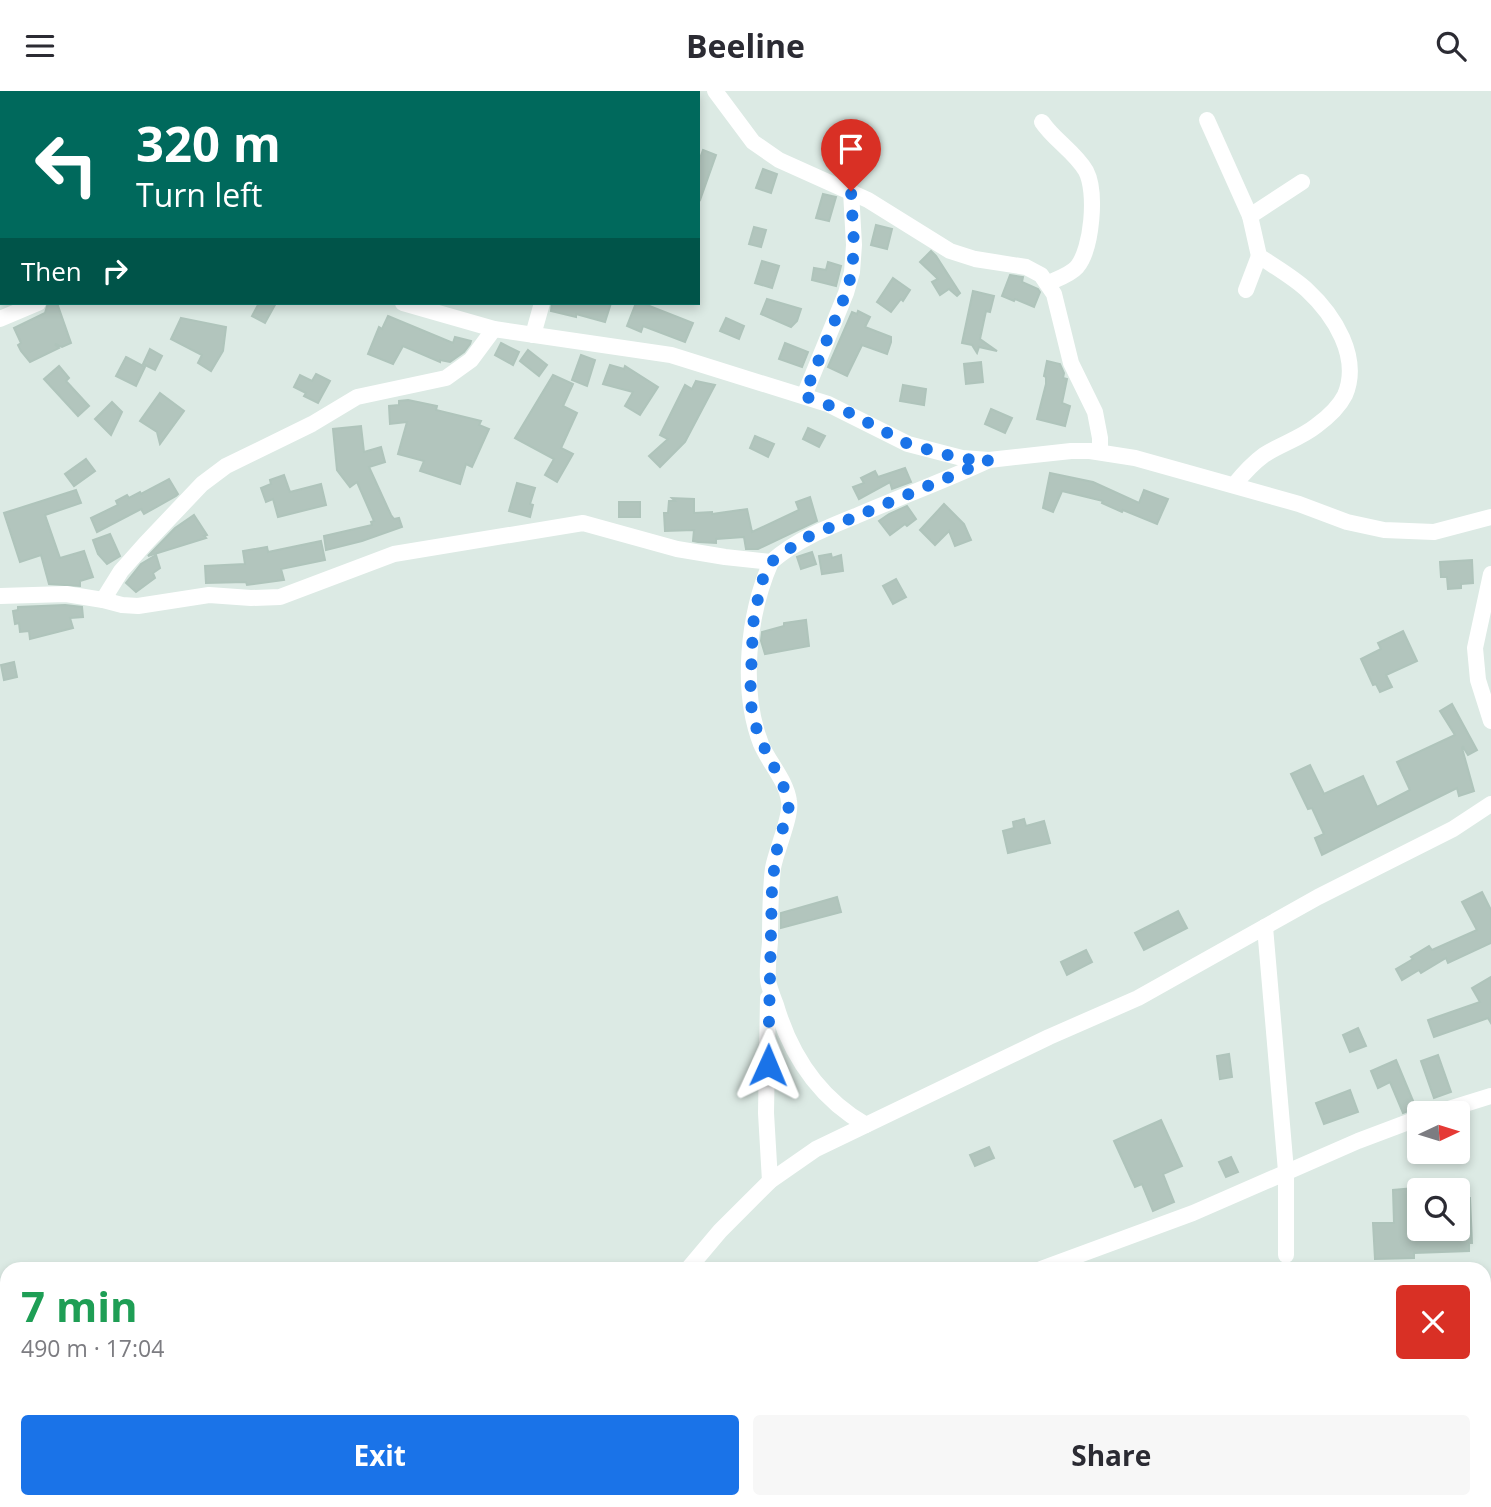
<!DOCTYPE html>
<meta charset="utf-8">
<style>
:root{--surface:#fff;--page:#f7f7f7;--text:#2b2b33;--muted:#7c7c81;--accent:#1a73e8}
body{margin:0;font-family:"Open Sans",sans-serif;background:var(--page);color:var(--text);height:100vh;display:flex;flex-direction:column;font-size:26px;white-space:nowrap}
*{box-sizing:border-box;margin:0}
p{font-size:23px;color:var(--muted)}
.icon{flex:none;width:38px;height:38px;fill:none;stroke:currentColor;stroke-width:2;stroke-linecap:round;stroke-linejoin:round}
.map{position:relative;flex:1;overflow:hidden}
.side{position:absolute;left:0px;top:1171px;width:1491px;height:247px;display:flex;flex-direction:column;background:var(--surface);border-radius:21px 21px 0 0;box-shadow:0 4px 10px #0003}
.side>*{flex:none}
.top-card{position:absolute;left:0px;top:0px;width:700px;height:214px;box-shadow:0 4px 10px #0003;background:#00695c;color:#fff;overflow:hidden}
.needle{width:46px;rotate:86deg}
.controls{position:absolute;left:1407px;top:1010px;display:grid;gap:14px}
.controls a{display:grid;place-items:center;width:63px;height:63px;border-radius:7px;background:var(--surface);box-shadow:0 4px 10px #0003;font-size:35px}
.pin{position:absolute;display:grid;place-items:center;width:60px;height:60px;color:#fff;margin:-72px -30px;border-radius:50% 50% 50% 0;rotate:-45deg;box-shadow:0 0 7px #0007}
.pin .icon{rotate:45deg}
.me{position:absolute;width:77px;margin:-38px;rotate:1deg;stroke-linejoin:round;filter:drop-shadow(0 0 5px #0008)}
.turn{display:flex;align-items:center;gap:24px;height:147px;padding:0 21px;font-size:32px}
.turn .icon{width:91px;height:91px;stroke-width:2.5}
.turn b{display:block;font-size:49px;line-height:60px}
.then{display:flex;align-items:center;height:66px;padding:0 21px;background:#0003;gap:14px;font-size:26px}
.round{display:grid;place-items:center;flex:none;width:74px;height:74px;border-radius:7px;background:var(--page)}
.head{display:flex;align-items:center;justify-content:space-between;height:119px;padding:0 21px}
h1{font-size:42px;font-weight:700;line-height:52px;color:#1e9e55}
.button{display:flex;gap:14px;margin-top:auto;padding:14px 21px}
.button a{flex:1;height:80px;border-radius:7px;background:var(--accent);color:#fff;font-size:28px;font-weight:700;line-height:80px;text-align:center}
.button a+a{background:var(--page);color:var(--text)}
header{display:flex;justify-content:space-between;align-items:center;height:91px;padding:0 21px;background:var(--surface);font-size:32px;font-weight:700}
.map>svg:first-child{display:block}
.built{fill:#cbdad3}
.building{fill:#b2c5bd;stroke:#afc4bb;stroke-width:2}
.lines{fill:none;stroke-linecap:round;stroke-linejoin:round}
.street{stroke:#fff;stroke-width:16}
.route{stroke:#1a73e8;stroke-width:12;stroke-dasharray:0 21.6}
</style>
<header><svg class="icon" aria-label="menu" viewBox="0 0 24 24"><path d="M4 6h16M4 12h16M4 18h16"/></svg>Beeline<svg class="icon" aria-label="search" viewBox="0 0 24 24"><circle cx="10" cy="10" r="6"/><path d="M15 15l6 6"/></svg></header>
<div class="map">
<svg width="1491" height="1416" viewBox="0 0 1491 1416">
<rect width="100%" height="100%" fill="#dceae4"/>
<polygon class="built" points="1491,1238 1491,1416 1350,1416 1355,1410 1484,1410 1484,1247"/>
<g class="building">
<polygon points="703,59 716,64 700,109 698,108 698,73"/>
<polygon points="763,78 777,83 771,102 756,97"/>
<polygon points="823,103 836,106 829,130 816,127"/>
<polygon points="876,134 892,138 887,158 871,154"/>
<polygon points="754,136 766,139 761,156 749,153"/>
<polygon points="931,160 936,165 960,202 957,205 949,198 940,204 932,191 938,188 920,171"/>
<polygon points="762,170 779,175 772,197 755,192"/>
<polygon points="828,171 841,175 836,195 812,189 814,177 826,179"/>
<polygon points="1010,184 1023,186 1022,191 1038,198 1040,201 1034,216 1015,208 1014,210 1002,205"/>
<polygon points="893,187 910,199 903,210 901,208 891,221 877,211"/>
<polygon points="973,200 994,205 990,221 986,220 980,248 997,260 979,256 977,262 972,254 962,252"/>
<polygon points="767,208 801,218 797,230 791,236 761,223"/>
<polygon points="48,212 57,212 71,252 62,256 55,253 59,257 30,271 21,260 18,254 21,252 14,237 45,222"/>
<polygon points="259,212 276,212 265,232 252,225"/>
<polygon points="552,212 611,212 605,231 576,223 576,226 551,220"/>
<polygon points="636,212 642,212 693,232 685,251 643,235 641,241 627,235"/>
<polygon points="858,220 870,226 865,236 891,246 891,251 887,263 862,254 847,285 828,276 852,221 857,223"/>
<polygon points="388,225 453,252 455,246 471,250 470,253 464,261 450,271 440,269 440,271 403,255 393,273 368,263 379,236 382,238"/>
<polygon points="181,227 226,236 223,260 211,280 198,272 202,264 171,248"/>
<polygon points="726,227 744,235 739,248 720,240"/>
<polygon points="501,252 519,261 513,274 495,264"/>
<polygon points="785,252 808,261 802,276 779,268"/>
<polygon points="150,258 162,265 155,279 143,273"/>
<polygon points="528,259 547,274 539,285 520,270"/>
<polygon points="581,264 595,269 587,295 572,289"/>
<polygon points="126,266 145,276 136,295 116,285"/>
<polygon points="1047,270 1060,273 1064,282 1063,287 1067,288 1062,312 1070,315 1065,335 1037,328 1046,293 1046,286 1044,285"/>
<polygon points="981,271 983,291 966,293 964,273"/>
<polygon points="610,274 624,278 625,275 658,296 640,324 625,315 633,301 603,293"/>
<polygon points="59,275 69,287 66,290 89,315 78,325 44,288"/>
<polygon points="316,283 330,290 318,312 304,305 306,302 294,296 300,284 312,290"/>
<polygon points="553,284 573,293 563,315 577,322 561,357 573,363 557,391 545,384 554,368 515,347"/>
<polygon points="696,290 715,294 685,351 660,376 649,365 668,348 660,344 685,294 692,298"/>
<polygon points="903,294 926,298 924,314 900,310"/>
<polygon points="160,302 184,320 160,353 157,341 140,330"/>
<polygon points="408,309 437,315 436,319 481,330 479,334 489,338 472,376 466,373 460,393 420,380 424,370 398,363 407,331 390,333 389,315 399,314 399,310"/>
<polygon points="112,311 122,321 111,344 95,328"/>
<polygon points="991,318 1012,327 1005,342 985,333"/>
<polygon points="361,335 364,361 381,356 385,371 369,376 391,424 394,428 399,427 402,436 362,450 326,459 324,445 372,434 371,431 374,430 357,391 350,396 337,379 333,338"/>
<polygon points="808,337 825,345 819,356 803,348"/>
<polygon points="755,345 774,353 768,366 750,357"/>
<polygon points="86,368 95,380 74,395 65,383"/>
<polygon points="905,377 911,391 892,398 890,391 859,408 853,396 864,392 861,387 875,380 878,386"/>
<polygon points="1050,382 1093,391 1139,412 1144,399 1168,408 1157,433 1123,419 1122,421 1102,412 1103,410 1062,400 1053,421 1043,417"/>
<polygon points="284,384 290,401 321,393 326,414 278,426 273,408 266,411 261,397 271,393 270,389"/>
<polygon points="169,388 178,403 176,405 144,423 141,418 97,441 91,427 118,414 116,410 127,404 129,407 140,401 141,403"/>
<polygon points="517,392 535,397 530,413 533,414 530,426 509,420"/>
<polygon points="76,399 81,412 45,424 60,467 84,460 93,486 80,490 80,495 49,493 41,464 20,471 4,422"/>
<polygon points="810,406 817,430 758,458 746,458 744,446 716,448 716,452 698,451 693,450 694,439 665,440 664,422 668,422 669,410 675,410 672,407 694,408 694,422 712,421 712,423 747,418 752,441 799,419 796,411"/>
<rect x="619" y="411" width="21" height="15"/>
<polygon points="944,413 964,433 971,449 955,455 949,440 935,454 920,439"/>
<polygon points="907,415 916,428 907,435 905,433 890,444 879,430 889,423"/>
<polygon points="194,424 207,444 204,445 206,447 148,465 175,437"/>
<polygon points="110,443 120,465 107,473 98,463 93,449"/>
<polygon points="321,450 325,469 281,478 284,489 247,494 246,491 206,492 205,475 245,473 243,460 267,456 268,461"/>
<polygon points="812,461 816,473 801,478 797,466"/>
<polygon points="831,463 832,467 841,464 843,480 822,483 819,465"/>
<polygon points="156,464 160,477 153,482 155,487 136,501 126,492 141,473"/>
<polygon points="1472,469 1473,492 1461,493 1461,497 1448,498 1447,486 1441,486 1440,471"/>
<polygon points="896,488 906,506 893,513 883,495"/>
<polygon points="65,514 82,516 83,526 70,527 73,537 30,548 29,540 20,541 19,532 15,533 13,520 18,519 18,516"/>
<polygon points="806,529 809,555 765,563 761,550 762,541 784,535 784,532"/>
<polygon points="1403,540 1417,570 1386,584 1392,596 1380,601 1376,593 1373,594 1361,568 1381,558 1378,552"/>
<polygon points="14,571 17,586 4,589 1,574"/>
<polygon points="1452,613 1477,659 1468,664 1463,656 1462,657 1474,700 1459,705 1457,697 1322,764 1315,747 1324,743 1312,717 1308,718 1291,683 1310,674 1324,703 1363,685 1377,716 1410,699 1397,671 1455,644 1440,620"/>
<polygon points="1024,728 1026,735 1044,730 1050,752 1008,762 1003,740 1014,737 1013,731"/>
<polygon points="1482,801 1491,819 1491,852 1448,872 1446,867 1421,882 1419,879 1402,889 1396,878 1413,868 1411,866 1429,855 1432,859 1477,839 1462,811"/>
<polygon points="837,806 841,821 781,837 781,822"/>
<polygon points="1178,820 1187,837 1144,859 1135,842"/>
<polygon points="1086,859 1092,871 1067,884 1061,871"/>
<polygon points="1491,886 1491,932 1488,927 1434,946 1428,929 1480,911 1472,897"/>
<polygon points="1358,937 1366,955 1350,961 1343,944"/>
<polygon points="1229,963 1232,986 1220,988 1217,965"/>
<polygon points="1438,964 1451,1001 1434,1007 1421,970"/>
<polygon points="1396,969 1416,1017 1403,1022 1390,991 1378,997 1371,980"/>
<polygon points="1350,999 1358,1021 1324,1033 1316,1012"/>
<polygon points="1161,1029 1182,1075 1163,1083 1174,1111 1153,1120 1142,1093 1135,1096 1114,1050"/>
<polygon points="989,1056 994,1067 975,1075 970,1064"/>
<polygon points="1231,1066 1238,1081 1226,1086 1219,1071"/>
<polygon points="1414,1097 1414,1099 1419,1099 1419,1138 1458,1138 1458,1107 1470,1107 1472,1152 1469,1152 1469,1160 1414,1162 1414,1167 1375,1168 1373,1132 1394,1132 1393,1099"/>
</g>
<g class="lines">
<g class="street">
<polyline points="355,0 356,2"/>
<polyline points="715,0 753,51 779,69 868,109 950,160 975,168 1026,176 1041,184 1054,203 1071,272 1095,321 1100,347 1100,361"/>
<polyline points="505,2 509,0"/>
<polyline points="638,2 639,0"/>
<polyline points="1207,29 1250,125"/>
<path d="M1042,31C1054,49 1075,61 1086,80C1097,101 1092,158 1077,176C1070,184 1057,188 1048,192"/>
<polyline points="0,73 2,74"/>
<polyline points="1246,199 1259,165"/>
<polyline points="403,212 494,238 671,264 828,313 908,353 962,367 989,369 1071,360 1090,360 1135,367 1299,413 1347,431 1384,439 1434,441 1491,426"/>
<polyline points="0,228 38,212"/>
<polyline points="533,244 542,212"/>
<polyline points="804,305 846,202 852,181 854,154 851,100"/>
<path d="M1234,394C1243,383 1253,372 1264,364C1281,353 1301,347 1316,335C1327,327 1339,316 1345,304C1361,266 1334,224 1307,199C1293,186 1275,176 1259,165L1250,125L1302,91"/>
<path d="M771,471C748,523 740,599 761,653C769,672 786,689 789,710C792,725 776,759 773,777C770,802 770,827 770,851C769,864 767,876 768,889C769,897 773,906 776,914C791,965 819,1007 866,1034"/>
<polyline points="1491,483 1475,557 1478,589 1491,630"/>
<polyline points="0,505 66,503 103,509 121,480 145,453 202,393 226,375 312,333 357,306 446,287 471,269 494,238"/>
<path d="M103,509L122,514L138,515L209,504L251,507L280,506L394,463L583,432L677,458L725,466L771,471C796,449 826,437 856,425C900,406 944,390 987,370"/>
<polyline points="1265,836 1286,1080 1286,1164"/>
<polyline points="768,907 766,1022 770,1090"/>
<polyline points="1436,1022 1491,1005"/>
<polyline points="688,1178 720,1140 770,1090 816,1058 1049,946 1138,907 1318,806 1453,738 1491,713"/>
<polyline points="1041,1178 1193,1122 1358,1050 1419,1027"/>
<polyline points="0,1315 7,1314"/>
<polyline points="122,1416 122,1410"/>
<polyline points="628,1416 628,1410"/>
<polyline points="643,1416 647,1410"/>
</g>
</g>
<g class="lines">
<polyline class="route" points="768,974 772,796 776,762 789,715 783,694 758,644 750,610 753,533 761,492 771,471 803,448 989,369 962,368 908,353 850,322 804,305 846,202 852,181 854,154 851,100"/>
</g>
</svg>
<div class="controls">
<a><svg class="needle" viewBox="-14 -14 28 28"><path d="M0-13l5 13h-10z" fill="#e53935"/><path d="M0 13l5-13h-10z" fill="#7c7c81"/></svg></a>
<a><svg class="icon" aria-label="search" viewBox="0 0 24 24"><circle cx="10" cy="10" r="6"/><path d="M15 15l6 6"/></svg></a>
</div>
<div class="pin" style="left:851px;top:100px;background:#d93025"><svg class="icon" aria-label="arrive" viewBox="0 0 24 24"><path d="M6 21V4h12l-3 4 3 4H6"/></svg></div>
<svg class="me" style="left:768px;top:974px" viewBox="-20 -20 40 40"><path d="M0-17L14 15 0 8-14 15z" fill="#1a73e8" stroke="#fff" stroke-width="4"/></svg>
<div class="top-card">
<div class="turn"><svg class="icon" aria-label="left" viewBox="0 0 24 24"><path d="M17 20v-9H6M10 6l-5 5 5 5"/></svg><div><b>320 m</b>Turn left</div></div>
<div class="then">Then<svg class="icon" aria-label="right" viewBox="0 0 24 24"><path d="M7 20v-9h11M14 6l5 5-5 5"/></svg></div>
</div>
<section class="side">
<div class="head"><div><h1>7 min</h1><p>490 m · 17:04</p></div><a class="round" style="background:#d93025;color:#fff"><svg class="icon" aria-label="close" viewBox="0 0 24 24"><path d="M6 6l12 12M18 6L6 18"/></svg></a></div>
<div class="button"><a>Exit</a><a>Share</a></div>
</section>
</div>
